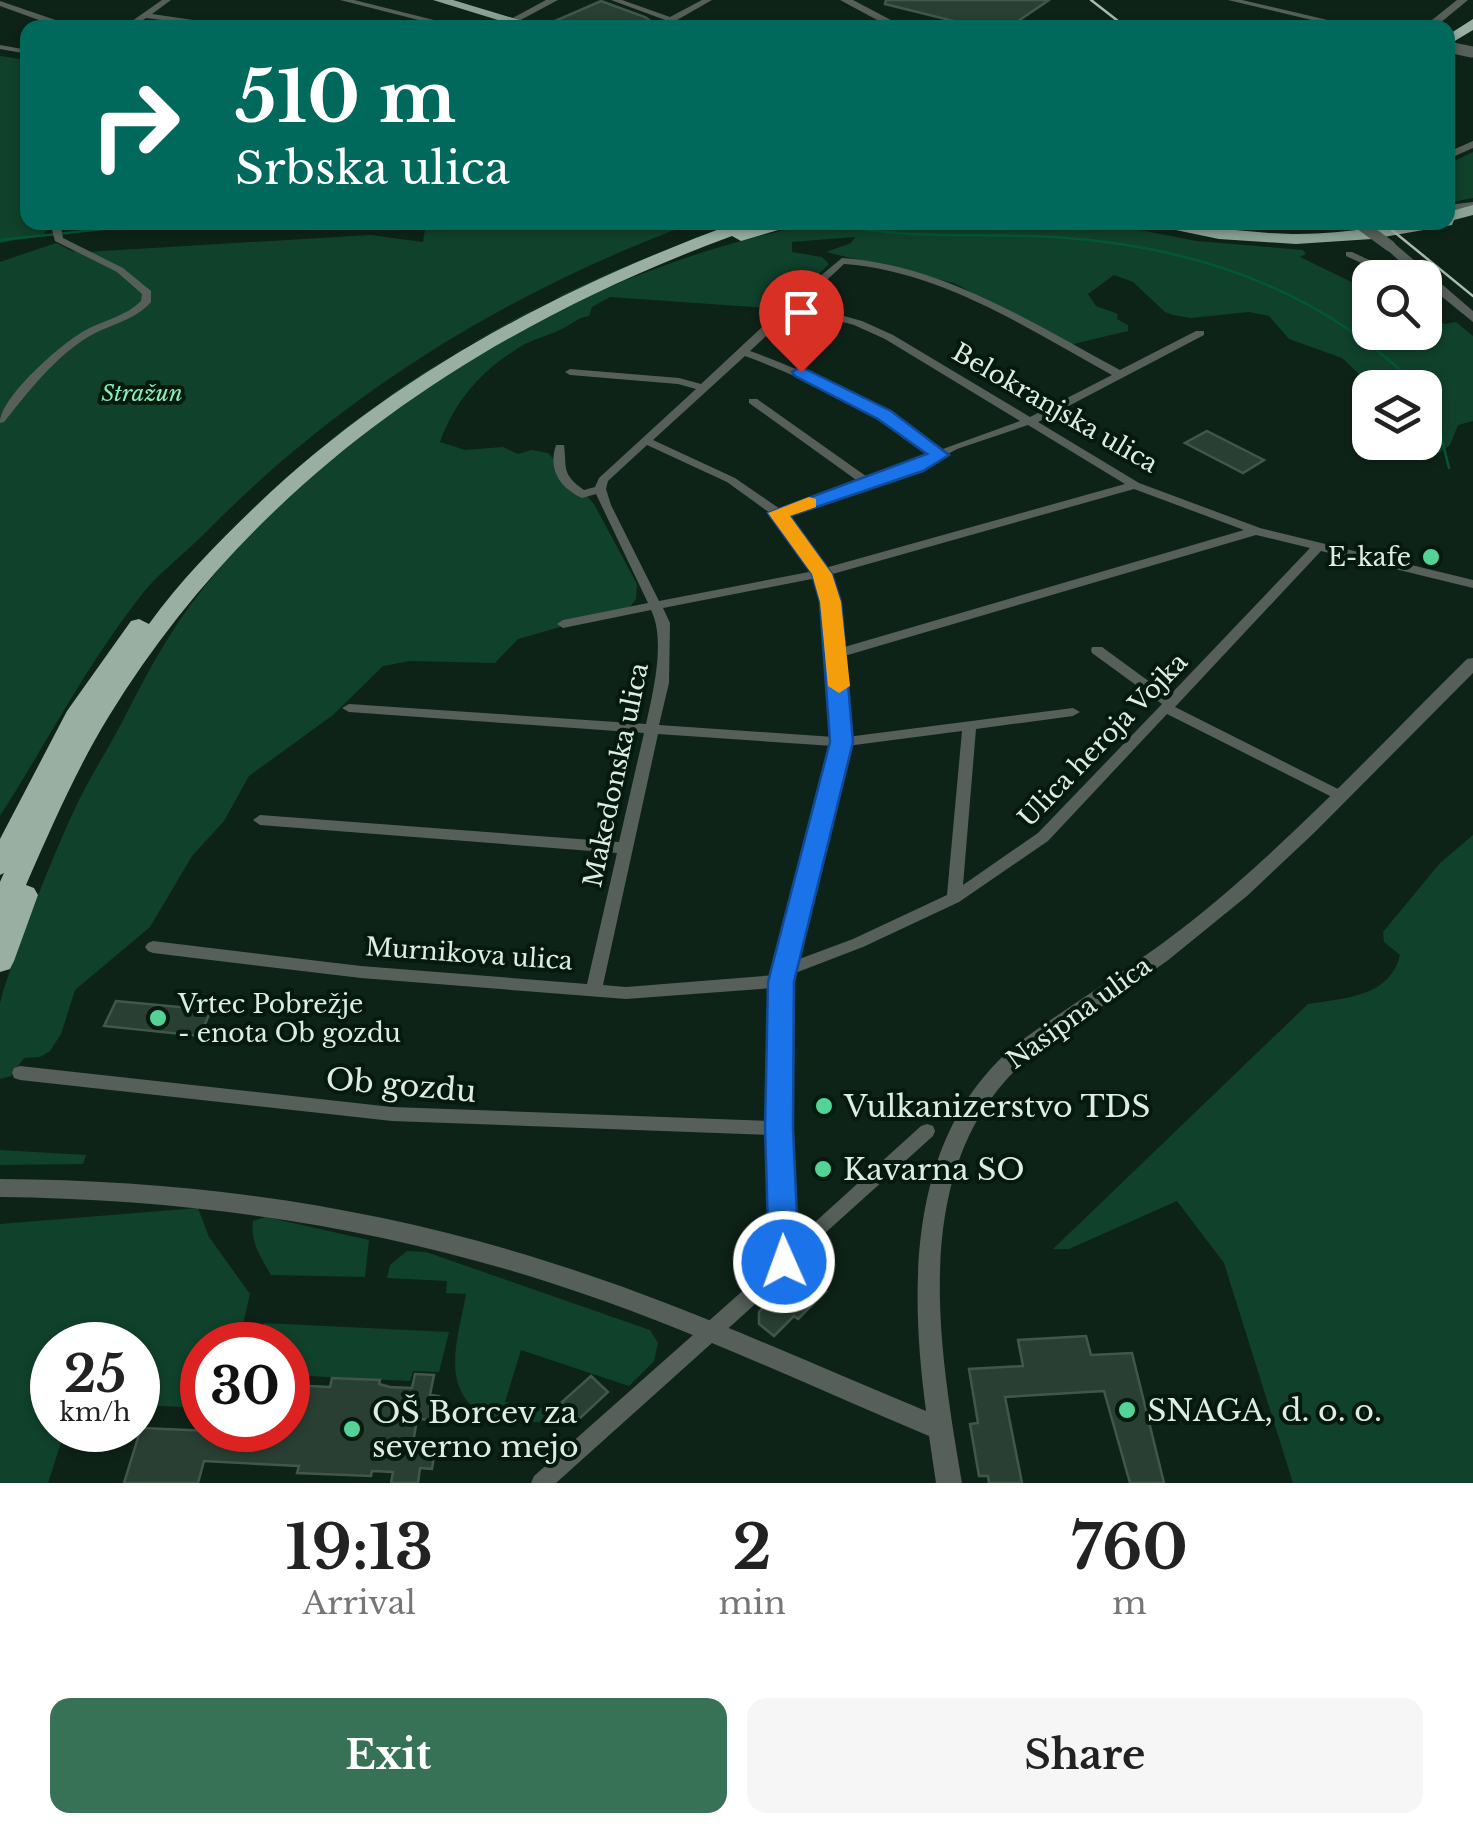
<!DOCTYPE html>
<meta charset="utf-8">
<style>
:root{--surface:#fff;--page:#f6f6f6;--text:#222;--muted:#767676;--accent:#387256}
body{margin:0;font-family:"Libre Baskerville",serif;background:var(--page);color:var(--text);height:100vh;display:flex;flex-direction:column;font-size:38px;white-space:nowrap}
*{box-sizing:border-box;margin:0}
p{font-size:32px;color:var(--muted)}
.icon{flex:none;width:55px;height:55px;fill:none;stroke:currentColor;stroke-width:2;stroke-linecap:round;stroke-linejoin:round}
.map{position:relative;height:1483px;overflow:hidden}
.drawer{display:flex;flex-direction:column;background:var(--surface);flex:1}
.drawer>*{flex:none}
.top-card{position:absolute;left:20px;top:20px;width:1435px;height:210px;border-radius:20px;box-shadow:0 2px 8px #0004;background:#00695c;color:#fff;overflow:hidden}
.tools{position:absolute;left:1352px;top:260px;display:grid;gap:20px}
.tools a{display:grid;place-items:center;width:90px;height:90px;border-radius:20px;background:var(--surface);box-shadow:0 2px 8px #0004;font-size:50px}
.speed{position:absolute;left:30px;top:1322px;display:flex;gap:20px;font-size:50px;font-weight:700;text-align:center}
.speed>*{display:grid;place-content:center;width:130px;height:130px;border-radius:50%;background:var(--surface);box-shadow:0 2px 8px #0004;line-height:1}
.speed small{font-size:25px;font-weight:400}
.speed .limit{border:15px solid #d22;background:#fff;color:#111}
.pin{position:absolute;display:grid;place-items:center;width:85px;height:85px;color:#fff;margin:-102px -42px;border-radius:50% 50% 50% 0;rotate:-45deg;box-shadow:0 0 10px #0007}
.pin .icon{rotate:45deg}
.me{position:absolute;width:110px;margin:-55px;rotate:358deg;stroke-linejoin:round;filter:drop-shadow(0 0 8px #0008)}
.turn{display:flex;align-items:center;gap:35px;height:210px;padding:0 50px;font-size:45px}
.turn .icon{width:130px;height:130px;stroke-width:2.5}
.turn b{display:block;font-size:70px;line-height:85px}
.eta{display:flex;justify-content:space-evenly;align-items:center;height:170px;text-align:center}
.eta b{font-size:60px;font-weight:700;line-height:70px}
.cta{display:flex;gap:20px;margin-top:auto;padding:20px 50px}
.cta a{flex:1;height:115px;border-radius:20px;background:var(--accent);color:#fff;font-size:40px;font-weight:700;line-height:115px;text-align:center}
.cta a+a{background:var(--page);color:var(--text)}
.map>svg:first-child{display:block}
.green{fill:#10412b}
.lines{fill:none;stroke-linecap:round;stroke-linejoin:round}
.stream{stroke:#035736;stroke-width:2.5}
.building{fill:#293f33;stroke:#41574a;stroke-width:2.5}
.minor{fill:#565f5a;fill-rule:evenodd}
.tertiary{fill:#565f5a;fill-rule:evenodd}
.primary{fill:#8da296;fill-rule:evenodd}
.trunk{fill:#98afa2;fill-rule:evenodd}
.rail{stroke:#abbab1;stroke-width:2.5}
.tertiary-bridge{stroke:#565f5a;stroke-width:11}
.route{fill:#1a73e8;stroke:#114b97;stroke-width:2.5}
.slow{fill:#f59e0b}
.poi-dot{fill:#54d396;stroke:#05190f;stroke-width:4}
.labels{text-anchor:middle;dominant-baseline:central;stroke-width:8;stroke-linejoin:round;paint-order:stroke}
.far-park-label{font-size:22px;font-style:italic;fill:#8aeeb9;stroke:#05190f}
.street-label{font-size:25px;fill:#dfece4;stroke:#05190f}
.poi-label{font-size:25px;fill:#dfece4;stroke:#05190f;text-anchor:end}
.near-street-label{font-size:30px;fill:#dfece4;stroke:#05190f}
.near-poi-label{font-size:30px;fill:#dfece4;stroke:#05190f;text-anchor:start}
</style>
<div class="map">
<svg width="1473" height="1483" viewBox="0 0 1473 1483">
<rect width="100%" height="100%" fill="#0e2318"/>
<g class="green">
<polygon points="0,56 27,60 28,222 51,223 44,234 0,243"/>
<polygon points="1473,152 1473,198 1448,203 1448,164"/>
<path d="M825,222H1098L1197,241L1303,250L1306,254L1300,257L1370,291V332H1425V316L1445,324L1456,322L1473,336V421L1458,425L1450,445L1439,453L1422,451L1415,443L1425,442V388L1373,387L1342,358L1289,339L1269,316L1249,312L1191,318L1173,315L1165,312L1133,282L1114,275L1088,294L1096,306L1118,314L1117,319L1128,325V331L1069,345L954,283L826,252L851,243L855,237L792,242V252L822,257L829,264L794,298L768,308L610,297L592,307L589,316C575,318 573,324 562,329C550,335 537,338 525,344C485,367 456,398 440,442L465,450L503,447L518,454L532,450L548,453L594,504L637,584L636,599L630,607L518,639L495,663L410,661L383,666L333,715L249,776L224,821L192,856L150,927L75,990L61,1034L50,1051L40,1057L24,1058L11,1076L0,1079V1003L4,988C26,925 49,864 77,804C90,777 107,751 121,724C142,683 162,644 189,607C334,411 587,264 825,222Z"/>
<path d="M426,223H693C509,291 342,393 204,534C183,555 157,574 139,598C86,666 46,744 0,816V262L56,243L72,251L86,252L370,235L423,242Z"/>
<path d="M717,231L550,301L458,351L377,405L321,450L201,565L0,894V881C33,814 64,742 107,680C262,459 464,320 717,231Z"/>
<path d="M1473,835V1483H1293L1224,1263L1177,1201L1069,1249H1053L1308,1004C1345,998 1390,997 1400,955L1384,942L1383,932L1440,863Z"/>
<polygon points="0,1150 86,1155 83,1164 0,1165"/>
<polygon points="198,1208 209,1237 250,1294 238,1345 202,1345 202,1408 138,1405 138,1345 52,1345 52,1430 65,1430 48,1483 0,1483 0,1224"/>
<path d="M266,1217L369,1240L365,1277L271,1275C261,1257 250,1243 253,1221Z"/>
<path d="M407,1251L426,1252L650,1330L658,1343L654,1361L629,1386L521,1350L505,1402L555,1410L559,1423C539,1421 505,1424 487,1416C437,1391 459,1336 466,1294L446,1293L447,1281L387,1278L390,1265Z"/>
<polygon points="264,1323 449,1332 439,1372 413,1371 410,1381 288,1375 288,1345 258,1345"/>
</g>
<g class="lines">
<g class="stream">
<path d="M826,222C894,239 961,234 1031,236C1178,241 1314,282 1419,388"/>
<polyline points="0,240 170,222"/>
<polyline points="1425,396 1435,412 1449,468"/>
</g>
</g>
<g class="building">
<polygon points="886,0 1049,0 1008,28 982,28 885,4"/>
<polygon points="601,1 645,17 661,28 582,28 555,21"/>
<polygon points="1207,431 1264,460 1243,473 1185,443"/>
<polygon points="116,1001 211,1010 200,1036 104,1026"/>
<polygon points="798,1269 826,1291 798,1319 794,1316 774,1336 759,1324 759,1312"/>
<polygon points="1086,1336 1091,1355 1132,1353 1164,1483 1130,1483 1104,1391 1005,1397 1022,1483 989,1483 988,1476 979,1476 970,1424 978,1423 969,1369 1023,1366 1018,1340"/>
<polygon points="415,1374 434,1375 430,1395 439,1396 435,1420 417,1419 413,1443 436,1444 432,1469 420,1468 418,1483 391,1483 393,1472 372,1471 371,1476 297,1473 299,1466 204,1461 198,1483 124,1483 141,1428 236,1432 288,1430 288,1385 330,1387 332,1378 380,1380 379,1384 390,1387 412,1388"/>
<polygon points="591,1376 608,1392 579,1419 562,1402"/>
</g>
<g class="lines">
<g class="minor">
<polygon points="162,0 171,0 152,14 248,28 222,28 146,18 132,28 122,28"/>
<polygon points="340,0 354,0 466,28 450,28"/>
<polygon points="611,0 622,0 670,17 702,0 712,0 677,20 697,28 684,28 665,23 665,20"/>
<polygon points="1228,0 1242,0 1362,28 1345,28"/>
<polygon points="0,1 73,26 74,28 61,28 0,6"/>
<polygon points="506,22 510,24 506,28 496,28"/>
<polygon points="0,45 28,50 28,54 0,49"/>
<path d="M50,222H60L63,238L123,268L151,291V302C134,321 110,324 88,337C54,358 29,391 4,422L0,423C0,397 61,344 84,331C103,320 125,317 141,301L142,294L117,272L55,241Z"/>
<polygon points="1346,252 1352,252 1408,278 1394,278 1346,256"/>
<path d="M842,258C944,265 1032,323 1120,370L1196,331H1204V335L1038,422L1139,483L1260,528L1473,580V588L1321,551L1175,707L1346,793L1348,796L1346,799H1336L1167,714L1048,841L959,902L863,947L790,975L787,1128L792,1243L921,1126L927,1124L933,1126L935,1131L933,1136L824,1234L752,1307L556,1483H531L534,1476L738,1295L775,1260L771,1135L392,1121L20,1080L14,1078L12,1073L14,1068L20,1066L392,1107L771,1121L773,988L626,999L361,978L153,953L148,951L145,947L148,943L153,941L361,966L587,984L617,853L260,825L253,820L260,815L619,842L644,733L349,712L342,708L349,704L646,724C653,692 666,640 651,610L563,628L557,624L563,620L648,603L596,494L582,498C559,487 548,469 556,445H564C567,468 561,474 584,490L595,487L599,478L696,389L678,384L570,375L565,372L570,369L679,378L701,384L788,303ZM844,264C942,271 1028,329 1112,375L1030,417L893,335L862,321L801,304ZM795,309L854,325L885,339L1020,421L940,450C881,407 818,376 750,351ZM745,356C812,381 874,412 932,454L913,465L870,479L757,399H749V403L859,482L780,509L735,478L653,440ZM1028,425L1125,484L825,568L785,515L921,469L957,449ZM647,445L727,482L774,516L814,571L659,601L611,505L606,489L608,481ZM1134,489L1244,530L841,648L837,602L829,575ZM1256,535L1310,548L1169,696L1102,647H1092L1091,650L1092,653L1162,704L1038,833L963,885L976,729L1073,716L1080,712L1073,708L847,737L841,657ZM817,578L825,602L834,737L659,725L669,683L670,623L663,608ZM962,731L947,895L853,939L794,961L847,746ZM658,734L833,746L775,975L626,987L603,985Z"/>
<polygon points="1425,284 1433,287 1433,291 1425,291"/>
</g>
<g class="tertiary">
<polygon points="546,0 558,0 515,23 507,21"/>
<polygon points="840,0 853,0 906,28 892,28"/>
<polygon points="1457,0 1468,0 1434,28 1422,28"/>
<polygon points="1473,141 1473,148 1448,159 1448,152"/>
<polygon points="1473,202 1473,210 1448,211 1448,205"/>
<polygon points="1386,243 1394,243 1473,311 1473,322 1425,283 1425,278 1419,278 1386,249"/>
<path d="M1473,658V673L1315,832L1247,896L1167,961L1032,1055C906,1159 938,1341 962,1483H936L929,1436C804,1384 680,1324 551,1283C371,1225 188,1199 0,1197V1179C189,1180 372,1205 552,1263C680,1303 802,1360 926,1411C909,1283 908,1133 1018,1043C1077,1000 1140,963 1198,916C1294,838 1379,746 1467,659Z"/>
</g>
<g class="primary">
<polygon points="433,0 453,0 546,28 524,28"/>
<path d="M1473,205V215L1454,220L1452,225L1372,239L1296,244L1219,239L1137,222C1189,222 1240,233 1292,234C1344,235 1396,222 1448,222V212Z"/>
</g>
<g class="trunk">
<polygon points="1473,19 1473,30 1448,45 1448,35"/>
<path d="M738,222H763L759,226L806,222L741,241L732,236C477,330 254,480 109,716C76,770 51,828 26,885L34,888L38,895L14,961L10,969L0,972V882L4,873L0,875V839L67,711L131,621L139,619L149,624C180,581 218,542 256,506C395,373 559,288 738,222Z"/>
</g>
<g class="rail">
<polyline points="1091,0 1127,28"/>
<polyline points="1382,222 1473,296"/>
</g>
<g class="tertiary-bridge">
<polyline points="1448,47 1472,52"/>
<polyline points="1357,222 1390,246"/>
</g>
</g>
<polygon class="route" points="801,367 891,411 949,455 923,471 790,516 832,574 841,602 853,742 794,982 793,1128 799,1262 795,1271 784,1275 774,1271 769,1262 765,1128 768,982 830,742 820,602 812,574 768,513 927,454 878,419 795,376 792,372"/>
<polygon class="slow" points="809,497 816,499 816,507 790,516 832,574 841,602 850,686 839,693 828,686 820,602 812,574 768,513"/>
<g class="poi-dot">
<circle cx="1431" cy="557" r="10"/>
<circle cx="158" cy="1018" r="10"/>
<circle cx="824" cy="1106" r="10"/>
<circle cx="823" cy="1169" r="10"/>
<circle cx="1127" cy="1410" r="10"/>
<circle cx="352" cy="1429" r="10"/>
</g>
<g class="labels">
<g class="far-park-label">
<text x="142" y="393">Stražun</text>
</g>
<g class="street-label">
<text transform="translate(1055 408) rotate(30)">Belokranjska ulica</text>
<text transform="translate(1103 740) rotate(-46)">Ulica heroja Vojka</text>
<text transform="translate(616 775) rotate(-78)">Makedonska ulica</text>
<text transform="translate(469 954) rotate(4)">Murnikova ulica</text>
<text transform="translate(1079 1013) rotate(-36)">Nasipna ulica</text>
</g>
<g class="poi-label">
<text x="1411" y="557">E-kafe</text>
<text x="178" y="1004" text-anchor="start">Vrtec Pobrežje<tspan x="178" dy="29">- enota Ob gozdu</tspan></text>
</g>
<g class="near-street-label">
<text transform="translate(401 1085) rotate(5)">Ob gozdu</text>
</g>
<g class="near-poi-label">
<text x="844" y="1106">Vulkanizerstvo TDS</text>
<text x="843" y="1169">Kavarna SO</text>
<text x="1147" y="1410">SNAGA, d. o. o.</text>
<text x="372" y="1412">OŠ Borcev za<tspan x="372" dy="34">severno mejo</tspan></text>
</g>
</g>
</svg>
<div class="tools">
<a><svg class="icon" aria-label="search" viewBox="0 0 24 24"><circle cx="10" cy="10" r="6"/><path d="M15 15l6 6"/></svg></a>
<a><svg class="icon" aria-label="layers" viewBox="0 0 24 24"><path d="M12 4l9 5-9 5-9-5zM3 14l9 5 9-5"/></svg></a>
</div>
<div class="speed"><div>25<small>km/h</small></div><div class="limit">30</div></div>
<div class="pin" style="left:801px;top:372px;background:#d93025"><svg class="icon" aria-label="arrive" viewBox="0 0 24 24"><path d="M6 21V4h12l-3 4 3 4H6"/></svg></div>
<svg class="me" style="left:784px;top:1262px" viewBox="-20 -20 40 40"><circle r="17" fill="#1a73e8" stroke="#fff" stroke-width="3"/><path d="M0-11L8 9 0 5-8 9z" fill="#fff"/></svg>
<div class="top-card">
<div class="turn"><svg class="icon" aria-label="right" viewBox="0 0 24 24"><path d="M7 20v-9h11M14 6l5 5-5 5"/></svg><div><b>510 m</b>Srbska ulica</div></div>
</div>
</div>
<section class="drawer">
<div class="eta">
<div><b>19:13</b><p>Arrival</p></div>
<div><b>2</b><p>min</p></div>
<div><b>760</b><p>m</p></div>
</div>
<div class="cta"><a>Exit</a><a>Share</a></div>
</section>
